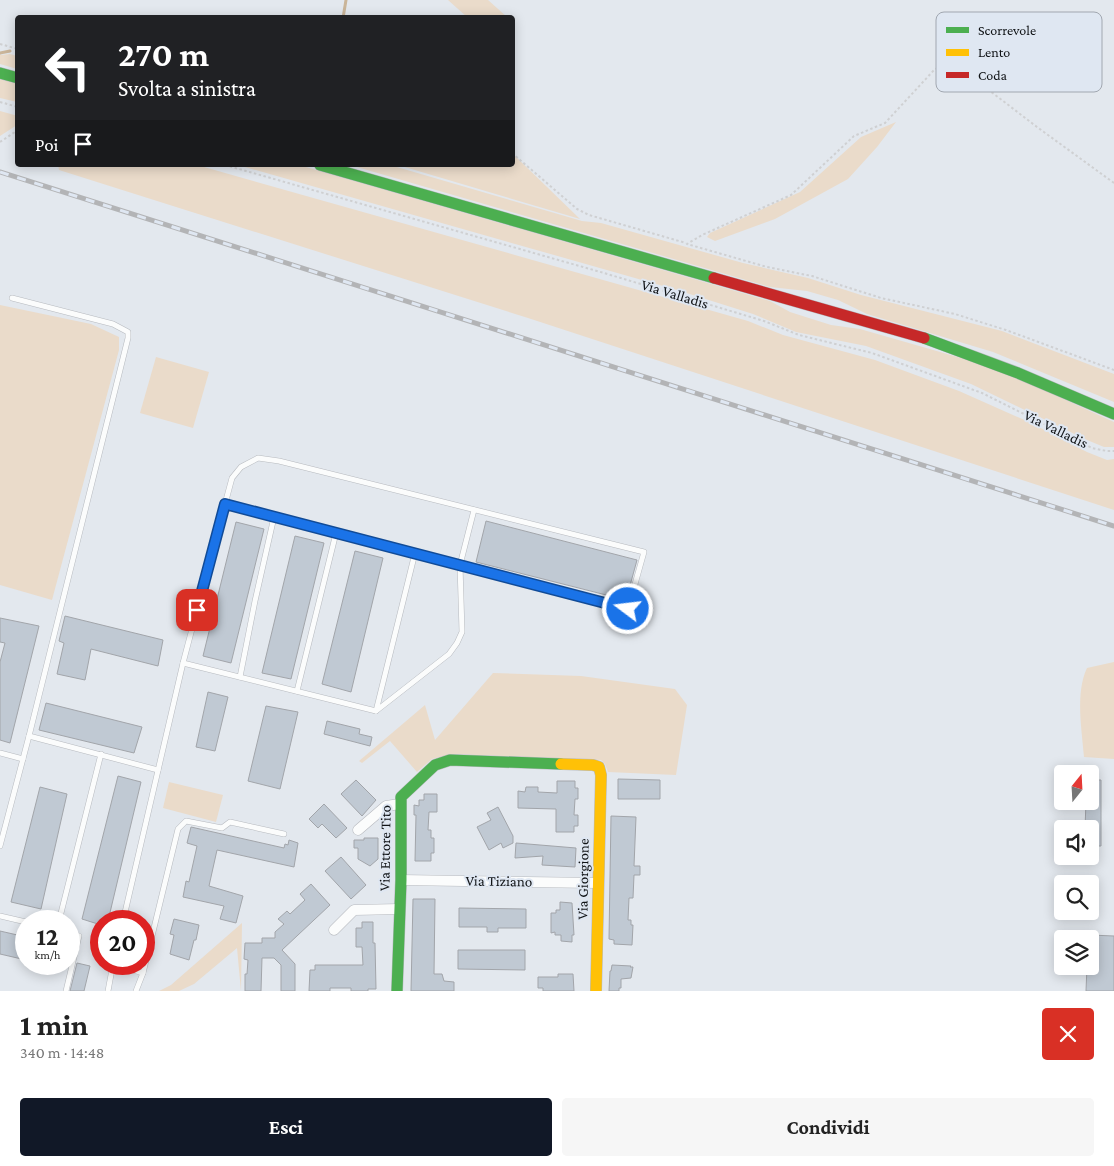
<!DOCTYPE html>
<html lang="it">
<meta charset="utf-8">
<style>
:root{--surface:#fff;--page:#f6f6f6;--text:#222;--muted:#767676;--accent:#111827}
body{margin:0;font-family:"Crimson Pro",serif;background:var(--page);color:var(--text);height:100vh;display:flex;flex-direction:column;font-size:19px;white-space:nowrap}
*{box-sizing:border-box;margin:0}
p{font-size:16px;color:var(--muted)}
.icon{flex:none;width:28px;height:28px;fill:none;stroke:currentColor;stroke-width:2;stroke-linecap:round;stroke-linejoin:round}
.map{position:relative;height:991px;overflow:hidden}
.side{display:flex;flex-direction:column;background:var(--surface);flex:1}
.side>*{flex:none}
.top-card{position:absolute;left:15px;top:15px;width:500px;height:152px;border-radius:5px;box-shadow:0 2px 12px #0003;background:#202124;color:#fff;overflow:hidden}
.needle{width:32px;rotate:18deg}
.tools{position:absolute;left:1054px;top:765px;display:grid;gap:10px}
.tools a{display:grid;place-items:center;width:45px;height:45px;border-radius:5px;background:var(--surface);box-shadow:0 2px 12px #0003;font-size:25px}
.speed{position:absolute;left:15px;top:910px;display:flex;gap:10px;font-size:25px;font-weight:700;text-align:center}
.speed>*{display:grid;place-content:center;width:65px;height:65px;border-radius:50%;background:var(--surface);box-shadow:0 2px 12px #0003;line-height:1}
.speed small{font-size:12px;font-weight:400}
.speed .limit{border:8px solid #d22;background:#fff;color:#111}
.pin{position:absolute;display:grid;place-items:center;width:42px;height:42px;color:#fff;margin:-21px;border-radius:10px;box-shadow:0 2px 8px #0006}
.me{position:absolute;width:55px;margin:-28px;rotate:285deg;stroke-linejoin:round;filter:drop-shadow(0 0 4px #0008)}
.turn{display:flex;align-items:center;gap:18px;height:105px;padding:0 20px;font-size:22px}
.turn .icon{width:65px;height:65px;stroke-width:2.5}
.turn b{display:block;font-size:35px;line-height:42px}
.then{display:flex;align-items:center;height:48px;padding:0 20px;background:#0003;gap:10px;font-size:19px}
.round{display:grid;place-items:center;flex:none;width:52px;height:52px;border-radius:5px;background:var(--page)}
.summary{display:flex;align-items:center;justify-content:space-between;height:85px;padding:0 20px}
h1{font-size:30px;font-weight:700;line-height:38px}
.primary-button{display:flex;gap:10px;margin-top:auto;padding:10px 20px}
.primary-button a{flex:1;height:58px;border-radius:5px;background:var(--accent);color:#fff;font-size:20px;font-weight:700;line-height:58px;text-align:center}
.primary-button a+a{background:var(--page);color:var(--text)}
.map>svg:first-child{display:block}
.green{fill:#eadbca}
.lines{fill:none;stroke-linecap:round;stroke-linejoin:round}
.stream{stroke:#cab599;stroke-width:3}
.building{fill:#c0c9d3;stroke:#a2a5aa}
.lane-casing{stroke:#b7babf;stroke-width:6}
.street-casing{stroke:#b7babf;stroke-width:11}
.fast-casing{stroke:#b7babf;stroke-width:12}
.slow-casing{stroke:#b7babf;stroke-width:12}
.jam-casing{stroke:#b7babf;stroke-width:12}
.path{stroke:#cfd0d2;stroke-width:2;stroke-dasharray:2.5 2.5;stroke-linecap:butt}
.lane{stroke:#fbfcfc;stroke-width:5}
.street{stroke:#fbfcfc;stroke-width:10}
.fast{stroke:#4caf50;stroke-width:11}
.slow{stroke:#ffc107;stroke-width:11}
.jam{stroke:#c62828;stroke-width:11}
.rail-casing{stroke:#b3b4b6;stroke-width:5}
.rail{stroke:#dfe7f2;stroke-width:3;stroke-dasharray:9;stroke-linecap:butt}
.route-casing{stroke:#114b97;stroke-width:12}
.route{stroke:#1a73e8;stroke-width:9}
.labels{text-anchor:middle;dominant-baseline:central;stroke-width:4;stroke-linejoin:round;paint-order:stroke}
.street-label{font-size:15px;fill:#101316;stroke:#dfe7f2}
.key{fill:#dfe7f2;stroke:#a1a7b0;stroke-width:1}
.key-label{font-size:14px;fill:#101316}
</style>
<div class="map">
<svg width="1114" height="991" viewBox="0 0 1114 991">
<rect width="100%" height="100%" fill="#e3e8ee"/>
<g class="green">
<polygon points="448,0 488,0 507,17 467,17"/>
<polygon points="0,53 1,55 10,54 17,56 17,69 0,64"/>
<polygon points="0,79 17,84 17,102 0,98"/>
<polygon points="0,111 18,116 17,125 0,136"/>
<polygon points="896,122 877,147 848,179 775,219 715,241 707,237 710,233 800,192 861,137"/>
<polygon points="513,154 580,219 398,165 512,165"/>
<polygon points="58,165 197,165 748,321 783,335 875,360 959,391 1029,422 1087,452 1107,460 1114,459 1114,510 528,318 59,170"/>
<polygon points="238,165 299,165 770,301 790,312 831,325 860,329 996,368 1114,422 1114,447 1104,447 1087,440 971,384 866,346 796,332 753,314 677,290"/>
<polygon points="350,165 390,165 582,221 601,223 743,263 808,278 861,295 1002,331 1114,374 1114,402 993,352 867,314 838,300 807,291 770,287"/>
<polygon points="0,305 91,324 119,337 119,350 52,600 0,585"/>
<polygon points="156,357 209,372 193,428 140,413"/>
<path d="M1114,662V759L1084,757C1082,730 1075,693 1087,668Z"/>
<polygon points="493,673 581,676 675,689 687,705 676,775 608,772 605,764 601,760 452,754 432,759 417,772 390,741 362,763 359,761 425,705 435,740"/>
<polygon points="169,782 223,795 216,822 163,808"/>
<polygon points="242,923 241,991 237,948 194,984 179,991 159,991 171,985"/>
</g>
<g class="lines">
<g class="stream">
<polyline points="343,18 346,0"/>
<polyline points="0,53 10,51"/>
</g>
</g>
<g class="building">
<polygon points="486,521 637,560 626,600 476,562"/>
<polygon points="236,522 264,529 231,663 203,656"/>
<polygon points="295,536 324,543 291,679 262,673"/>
<polygon points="355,551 383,558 351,692 322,684"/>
<polygon points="65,616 163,640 158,666 91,649 85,680 57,674 64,643 59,641"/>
<polygon points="0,618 39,626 10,743 0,740 0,662 5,643 0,642"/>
<polygon points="208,692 228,697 215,751 196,747"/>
<polygon points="46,703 142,727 134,753 39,730"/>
<polygon points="266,706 298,712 280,789 248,781"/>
<polygon points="327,721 360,729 359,734 372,737 370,746 324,734"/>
<polygon points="118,776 141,782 108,921 101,921 101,925 82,919"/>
<polygon points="618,779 660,780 660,799 618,799"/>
<polygon points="356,780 376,800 362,816 341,794"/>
<polygon points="1090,780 1101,780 1101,846 1090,846 1090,829 1085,829 1086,801 1090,801"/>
<polygon points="557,781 575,781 575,788 578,788 578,799 575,799 574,815 578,815 578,826 574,826 574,832 556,832 556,809 518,808 518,791 525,792 526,787 538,787 538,792 557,793"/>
<polygon points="40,787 67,794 41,909 11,902"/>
<polygon points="424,794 437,794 437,812 429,812 428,830 431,830 431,838 434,838 434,853 431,853 431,861 415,861 416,815 414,815 414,805 419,806 419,800 424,800"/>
<polygon points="324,804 347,828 336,838 322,824 318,828 309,819"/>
<polygon points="498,807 513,836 513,843 503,848 501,843 489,850 477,827 491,820 487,813"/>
<polygon points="611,816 636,817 634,866 640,866 640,875 634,875 633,898 629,898 628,920 631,920 631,925 633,925 632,945 614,944 614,940 609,939"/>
<polygon points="191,827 284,848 285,844 288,845 289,840 298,843 294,867 217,850 209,886 243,896 236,923 220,919 224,906 183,897 186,881 189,882 197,846 187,843"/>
<polygon points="364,838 378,838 378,859 370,866 358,859 358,848 354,848 354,840 364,840"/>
<polygon points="516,843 576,848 575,867 542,865 543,856 515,858"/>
<polygon points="341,857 366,885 351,899 325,871"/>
<polygon points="311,884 330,905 282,950 295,964 295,991 281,991 281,965 274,958 262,958 261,991 245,991 245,974 247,974 248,960 244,959 245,943 262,943 262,938 275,938 275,932 284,924 278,919 287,911 290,914 305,900 300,894"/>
<polygon points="413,899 435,899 434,974 442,974 444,981 454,982 454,991 411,991"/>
<polygon points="560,902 572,903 574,935 572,935 572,942 561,941 561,935 555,935 555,932 551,933 551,913 556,913 556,910 560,910"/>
<polygon points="459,908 526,909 526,928 498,928 498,932 487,932 487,927 459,927"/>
<polygon points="174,919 199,925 196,940 194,940 189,960 170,954 174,935 170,934"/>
<polygon points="362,922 373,922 373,943 375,943 376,989 368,989 368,991 351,991 351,988 330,988 330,991 309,991 310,970 315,970 315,965 363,965 362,947 356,947 356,928 362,928"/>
<polygon points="0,931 26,937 26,960 0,954"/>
<polygon points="1090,935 1114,936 1114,991 1086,991 1087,966 1090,966"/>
<polygon points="458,950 525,950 525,970 458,969"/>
<polygon points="77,963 90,966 84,991 70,991"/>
<polygon points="612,965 631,966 630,967 633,967 631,978 621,979 621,988 619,988 619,991 609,991 610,971 611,971"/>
<polygon points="558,974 573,974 574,991 543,991 543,988 538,988 538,977 558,977"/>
</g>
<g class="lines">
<g class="lane-casing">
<g id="lane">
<polyline points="183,663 376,711 449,654 457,643 462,632 460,565 474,510"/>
<polyline points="240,677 255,601 274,517"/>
<polyline points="297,691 336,533"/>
<polyline points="376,711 415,553"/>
<polyline points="29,736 158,770"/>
<polyline points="0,753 23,759"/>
<polyline points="0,846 29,736 128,338 128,332 113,324 12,298"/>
<polyline points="0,916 26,922"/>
<polyline points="59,921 101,754"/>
<polyline points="123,921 183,663 225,504 232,478 241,467 258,458 279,461 644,552 628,609 225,504"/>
<polyline points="113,964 143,973"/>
<polyline points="66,991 79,936 69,933"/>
<polyline points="108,991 113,964"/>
<polyline points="136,991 143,973 178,829 186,821 222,828 230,822 284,834"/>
</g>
</g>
<g class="street-casing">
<g id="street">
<polyline points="358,830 386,806 400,804"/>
<polyline points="401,880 597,883"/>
<polyline points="334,930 354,910 399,909"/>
</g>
</g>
<g class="fast-casing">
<g id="fast">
<polyline points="0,73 18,78"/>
<polyline points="320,165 714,278"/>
<polyline points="924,338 1018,373 1114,414"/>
<polyline points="397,991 401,880 401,797 435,765 450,760 561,764"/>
</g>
</g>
<g class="slow-casing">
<polyline id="slow" points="561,764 593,765 599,767 601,775 596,991"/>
</g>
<g class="jam-casing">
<polyline id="jam" points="714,278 924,338"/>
</g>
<g class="path">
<polyline points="0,44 18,49"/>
<polyline points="0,102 18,107"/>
<polyline points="0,142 18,130"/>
<polyline points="512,153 577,209 589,215 686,243"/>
<polyline points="225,165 604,273 764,321 799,335 872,353 982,393 1092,448 1107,451 1114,451"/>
<polyline points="1114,183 1037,127 964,71 947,65 935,69 885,123 854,136 791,195 702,235 687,244 767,267 812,276 881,298 955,314 1006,330 1114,370"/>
</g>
<use href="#lane" class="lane"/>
<use href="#street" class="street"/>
<use href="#fast" class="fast"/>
<use href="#slow" class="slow"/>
<use href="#jam" class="jam"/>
<g class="rail-casing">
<polyline id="rail" points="0,172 1114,526"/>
</g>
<use href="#rail" class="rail"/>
</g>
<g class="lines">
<g class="route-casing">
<polyline id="route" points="197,610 225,504 628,609"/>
</g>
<use href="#route" class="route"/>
</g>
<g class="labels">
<g class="street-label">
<text transform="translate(675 294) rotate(17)">Via Valladis</text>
<text transform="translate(1056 429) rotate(26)">Via Valladis</text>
<text transform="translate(385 848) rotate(-89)">Via Ettore Tito</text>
<text transform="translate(583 879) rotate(-89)">Via Giorgione</text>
<text transform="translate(499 881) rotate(1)">Via Tiziano</text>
</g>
</g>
<rect x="936" y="12" width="166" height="80" rx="8" class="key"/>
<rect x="946" y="27" width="23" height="6" fill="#4caf50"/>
<rect x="946" y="49" width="23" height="7" fill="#ffc107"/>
<rect x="946" y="72" width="23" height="6" fill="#c62828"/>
<g class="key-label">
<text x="978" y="35">Scorrevole</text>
<text x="978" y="57">Lento</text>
<text x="978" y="80">Coda</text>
</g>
</svg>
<div class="tools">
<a><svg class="needle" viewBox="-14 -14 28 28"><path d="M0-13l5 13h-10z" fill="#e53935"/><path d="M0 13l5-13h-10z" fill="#767676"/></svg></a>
<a><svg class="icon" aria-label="sound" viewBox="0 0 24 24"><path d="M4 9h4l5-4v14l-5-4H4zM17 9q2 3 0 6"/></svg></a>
<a><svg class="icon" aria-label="search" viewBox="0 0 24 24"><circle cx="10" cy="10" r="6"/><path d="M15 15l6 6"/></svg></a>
<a><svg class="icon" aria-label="layers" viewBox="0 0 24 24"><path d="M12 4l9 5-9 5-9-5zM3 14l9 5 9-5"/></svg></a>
</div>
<div class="speed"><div>12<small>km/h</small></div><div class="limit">20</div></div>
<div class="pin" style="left:197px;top:610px;background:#d93025"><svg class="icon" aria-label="arrive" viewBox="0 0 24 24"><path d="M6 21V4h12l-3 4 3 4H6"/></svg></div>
<svg class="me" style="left:628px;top:609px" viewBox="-20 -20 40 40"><circle r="17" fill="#1a73e8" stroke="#fff" stroke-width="3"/><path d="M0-11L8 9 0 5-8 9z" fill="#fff"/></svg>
<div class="top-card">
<div class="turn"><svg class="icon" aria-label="left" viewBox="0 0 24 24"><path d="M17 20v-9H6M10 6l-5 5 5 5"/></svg><div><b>270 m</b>Svolta a sinistra</div></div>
<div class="then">Poi<svg class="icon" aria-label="arrive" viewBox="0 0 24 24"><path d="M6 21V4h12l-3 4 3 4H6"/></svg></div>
</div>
</div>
<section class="side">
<div class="summary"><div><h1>1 min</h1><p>340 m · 14:48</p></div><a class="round" style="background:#d93025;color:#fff"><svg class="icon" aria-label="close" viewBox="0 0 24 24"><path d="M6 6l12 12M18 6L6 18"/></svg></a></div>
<div class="primary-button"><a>Esci</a><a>Condividi</a></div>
</section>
